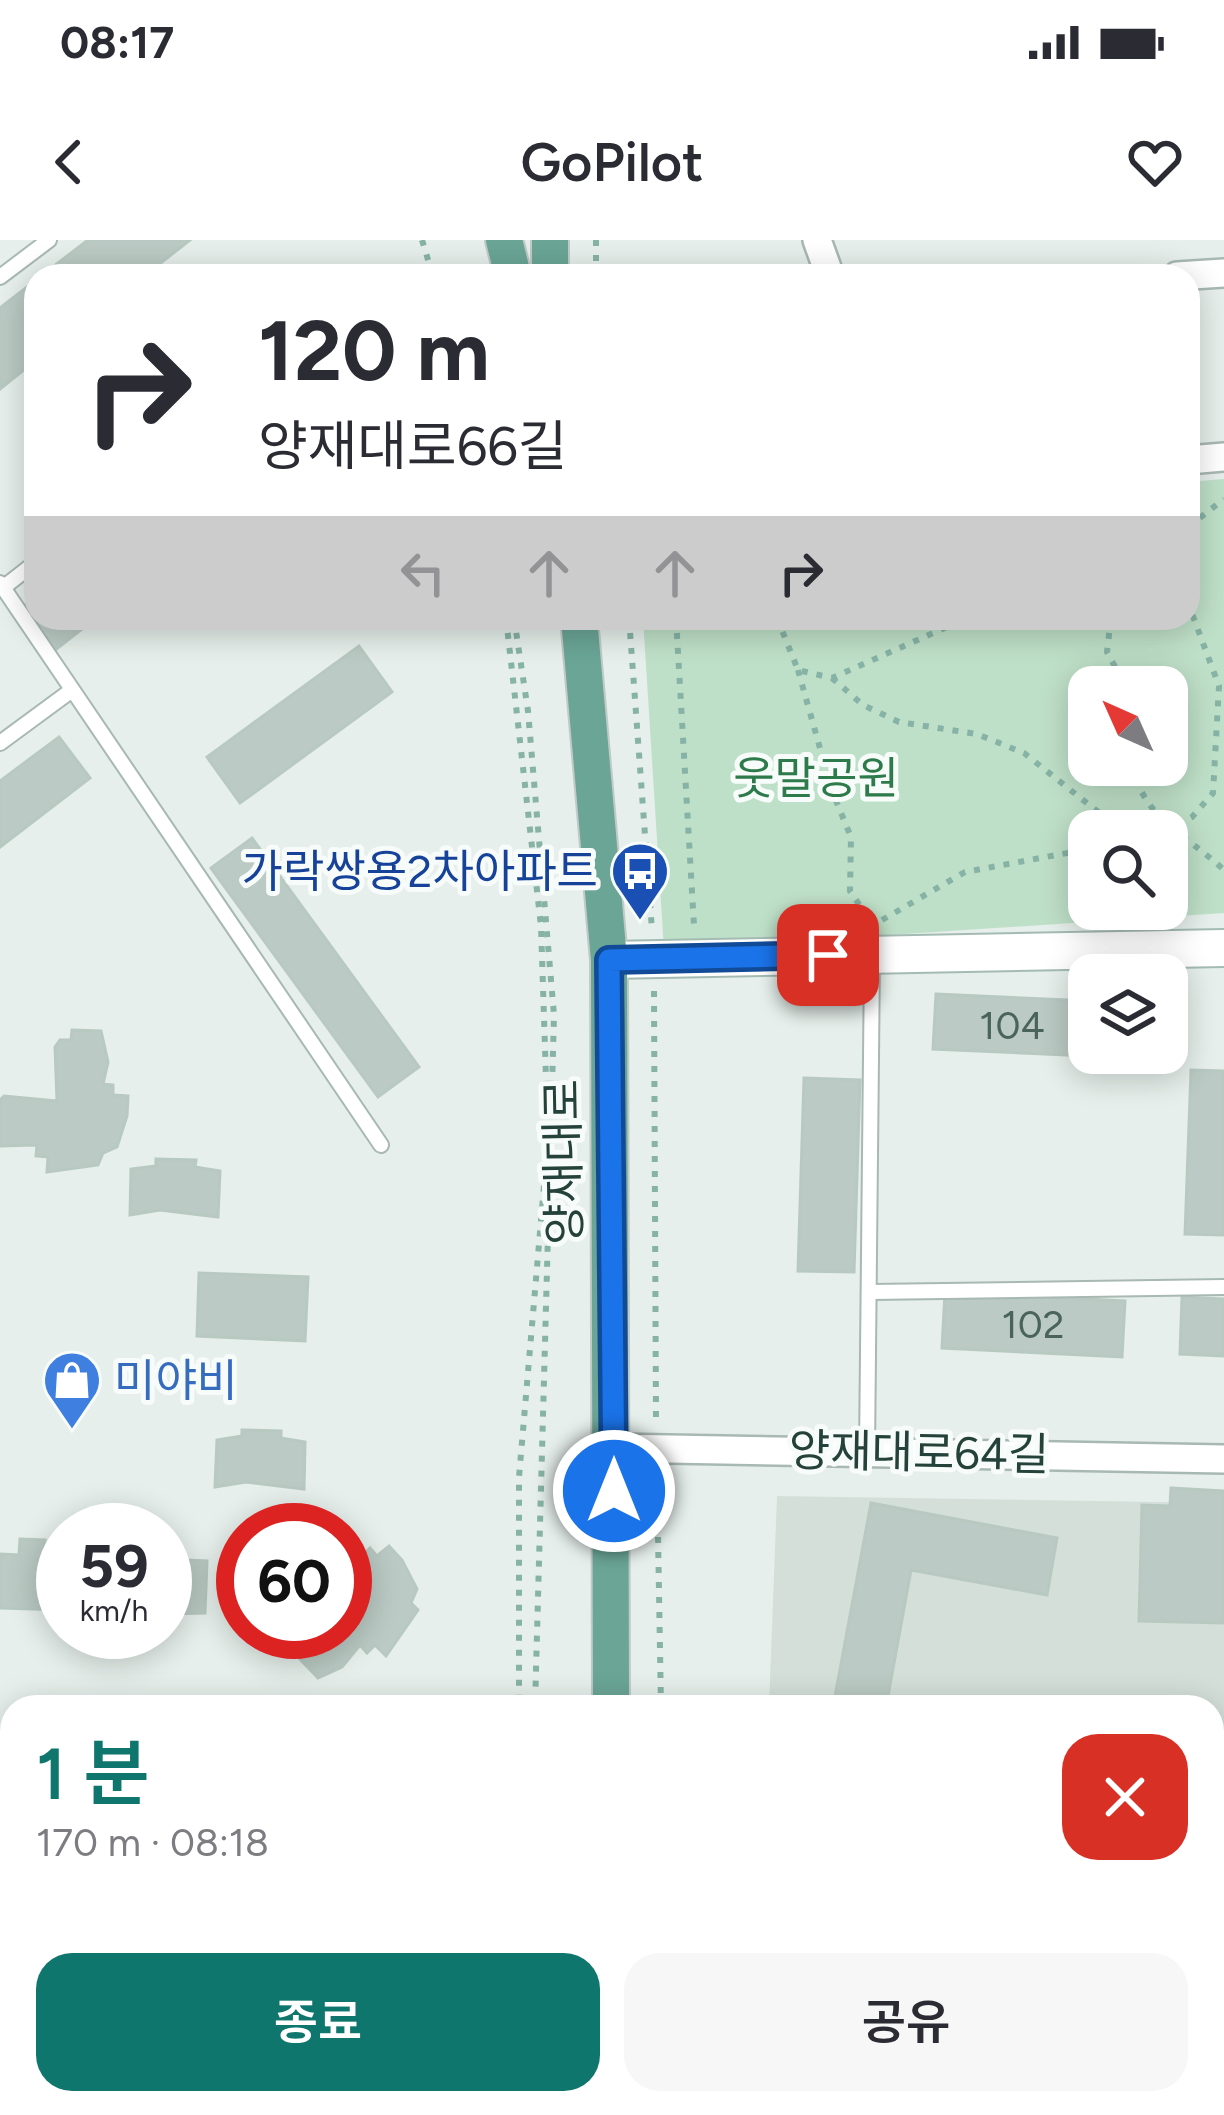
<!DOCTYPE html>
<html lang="ko">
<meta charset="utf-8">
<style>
:root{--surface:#fff;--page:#f7f7f7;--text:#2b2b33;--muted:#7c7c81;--accent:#0f766e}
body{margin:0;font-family:Figtree,"Noto Sans KR",sans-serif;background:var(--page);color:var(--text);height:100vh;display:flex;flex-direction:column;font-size:45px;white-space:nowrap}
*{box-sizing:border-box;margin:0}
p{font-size:39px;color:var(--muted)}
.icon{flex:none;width:66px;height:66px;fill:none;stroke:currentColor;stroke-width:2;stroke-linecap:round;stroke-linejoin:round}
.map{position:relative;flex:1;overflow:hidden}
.drawer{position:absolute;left:0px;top:1455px;width:1224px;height:420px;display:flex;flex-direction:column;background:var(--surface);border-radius:36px 36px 0 0;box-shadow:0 6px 30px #0003}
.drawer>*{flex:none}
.hud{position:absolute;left:24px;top:24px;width:1176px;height:366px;border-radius:36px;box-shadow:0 6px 30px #0003;background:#fff;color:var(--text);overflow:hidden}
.needle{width:78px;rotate:315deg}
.tools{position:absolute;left:1068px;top:426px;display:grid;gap:24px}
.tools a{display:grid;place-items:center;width:120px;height:120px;border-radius:24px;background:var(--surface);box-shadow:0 6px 30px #0003;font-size:60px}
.speed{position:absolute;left:36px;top:1263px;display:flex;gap:24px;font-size:60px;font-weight:700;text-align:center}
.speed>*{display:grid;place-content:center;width:156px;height:156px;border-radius:50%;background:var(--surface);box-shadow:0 6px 30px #0003;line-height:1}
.speed small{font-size:30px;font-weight:400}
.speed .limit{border:18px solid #d22;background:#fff;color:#111}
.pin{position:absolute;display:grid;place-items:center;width:102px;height:102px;color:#fff;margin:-51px;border-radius:24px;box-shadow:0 6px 18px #0006}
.me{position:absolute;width:132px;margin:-66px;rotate:0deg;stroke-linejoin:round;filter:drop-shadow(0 0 9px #0008)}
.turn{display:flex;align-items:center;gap:42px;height:252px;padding:0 36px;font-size:54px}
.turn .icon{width:156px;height:156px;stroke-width:2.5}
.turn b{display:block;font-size:84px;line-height:102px}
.lanes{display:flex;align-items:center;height:114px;padding:0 36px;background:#0003;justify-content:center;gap:60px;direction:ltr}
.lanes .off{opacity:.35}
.round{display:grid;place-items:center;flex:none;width:126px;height:126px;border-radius:36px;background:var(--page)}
.summary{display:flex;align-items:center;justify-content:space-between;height:204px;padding:0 36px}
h1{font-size:72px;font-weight:600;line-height:90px;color:var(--accent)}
.primary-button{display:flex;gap:24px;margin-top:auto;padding:24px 36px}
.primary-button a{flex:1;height:138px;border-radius:36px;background:var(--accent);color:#fff;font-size:48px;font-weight:600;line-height:138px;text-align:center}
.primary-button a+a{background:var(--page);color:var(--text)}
.status{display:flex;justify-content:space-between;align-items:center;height:84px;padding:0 60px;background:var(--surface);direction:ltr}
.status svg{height:33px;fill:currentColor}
header{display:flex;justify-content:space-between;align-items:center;height:156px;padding:0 36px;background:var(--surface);font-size:54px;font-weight:600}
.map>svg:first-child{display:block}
.built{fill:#d4dfda}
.green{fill:#bfe0c8;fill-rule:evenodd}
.building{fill:#bbcac4;stroke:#b8c9c2;stroke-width:3}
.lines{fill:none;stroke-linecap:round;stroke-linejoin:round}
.lane-casing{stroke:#a8b8b2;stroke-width:18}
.street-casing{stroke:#a8b8b2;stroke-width:32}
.secondary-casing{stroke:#a4bbb3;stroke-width:40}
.primary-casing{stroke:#c2cac8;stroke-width:40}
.path{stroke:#86b3a5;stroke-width:6;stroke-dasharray:6 9;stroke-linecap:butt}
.lane{stroke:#fff;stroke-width:14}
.street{stroke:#fff;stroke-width:27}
.secondary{stroke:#fff;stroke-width:36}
.primary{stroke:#6aa596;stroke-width:36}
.route-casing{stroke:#114b97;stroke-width:30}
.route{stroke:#1a73e8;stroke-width:21}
.labels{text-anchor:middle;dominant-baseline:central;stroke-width:10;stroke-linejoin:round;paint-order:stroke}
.number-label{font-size:39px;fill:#4a645c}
.park-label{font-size:45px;fill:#2d7a4b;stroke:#f7fbf9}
.transit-label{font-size:45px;fill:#164399;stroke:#f7fbf9;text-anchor:end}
.street-label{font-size:45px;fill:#24423a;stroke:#f7fbf9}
.shop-label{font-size:45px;fill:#366cbe;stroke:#f7fbf9;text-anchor:start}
</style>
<div class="status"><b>08:17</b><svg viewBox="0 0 49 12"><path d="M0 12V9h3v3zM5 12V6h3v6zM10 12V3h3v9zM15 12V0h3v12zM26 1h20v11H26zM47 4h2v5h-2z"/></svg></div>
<header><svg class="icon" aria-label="back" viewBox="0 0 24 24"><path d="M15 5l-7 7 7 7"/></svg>GoPilot<svg class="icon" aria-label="heart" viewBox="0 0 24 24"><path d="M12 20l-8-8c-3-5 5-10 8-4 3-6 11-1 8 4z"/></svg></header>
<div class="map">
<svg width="1224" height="1875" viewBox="0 0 1224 1875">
<rect width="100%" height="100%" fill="#e6efeb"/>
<g class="built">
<polygon points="777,1256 1224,1263 1224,1875 744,1875 746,1863 1212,1863 1212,1467 769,1467"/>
<polygon points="0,1588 12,1590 12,1723 0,1777"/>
</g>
<g class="green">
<path d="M1224,239V673L664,710L643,378H1188V242ZM1089,447H1167V525H1089ZM1089,591H1167V669H1089Z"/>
<polygon points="12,1835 12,1863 490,1863 489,1875 4,1875"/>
</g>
<g class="building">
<polygon points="88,0 190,0 144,36 41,36"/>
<polygon points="36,40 36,120 0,149 0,68"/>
<polygon points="36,356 36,378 96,378 54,411 21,368"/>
<polygon points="359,406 392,452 240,563 207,517"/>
<polygon points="59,497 90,538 0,607 0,541"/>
<polygon points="252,598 419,827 378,857 211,628"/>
<polygon points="936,754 1089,761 1089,813 1132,813 1132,818 933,809"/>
<polygon points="72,790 101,791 108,822 103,844 113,845 113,855 128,856 127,876 117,907 103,913 98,925 47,932 48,917 36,916 37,905 0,906 0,860 4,856 57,861 55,807 60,800 71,800"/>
<polygon points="1191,830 1224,831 1224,995 1185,994"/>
<polygon points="804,838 860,840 854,1032 798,1031"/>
<polygon points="156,919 196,920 195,927 220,931 218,977 160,970 130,975 131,929 156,926"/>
<polygon points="199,1033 308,1037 305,1101 197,1096"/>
<polygon points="945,1052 1125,1061 1122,1117 942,1108"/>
<polygon points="1182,1057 1224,1059 1224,1116 1180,1114"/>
<polygon points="242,1190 281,1191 281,1198 305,1202 304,1249 246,1242 215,1247 217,1200 242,1196"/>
<polygon points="1171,1248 1224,1251 1224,1383 1139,1381 1142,1265 1170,1266"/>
<polygon points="871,1263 1057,1298 1047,1355 911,1330 886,1467 833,1467"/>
<polygon points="323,1279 327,1283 343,1290 312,1290"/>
<polygon points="345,1292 363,1315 370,1308 377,1316 389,1306 402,1320 417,1349 411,1363 418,1370 386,1416 375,1405 367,1413 360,1405 342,1427 318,1438 299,1418 306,1411 298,1402 302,1392 345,1392"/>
<polygon points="20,1299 45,1300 44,1316 63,1316 63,1370 0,1368 0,1314 19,1315"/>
<polygon points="165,1319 207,1321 205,1373 165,1374"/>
<polygon points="824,1863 1046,1863 1110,1875 822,1875"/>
</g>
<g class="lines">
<g class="lane-casing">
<g id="lane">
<polyline points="0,37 49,0"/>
<polyline points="0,343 381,905"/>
<polyline points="4,347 36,322"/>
<polyline points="0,503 72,450"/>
<polyline points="870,1052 1224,1047"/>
<polyline points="867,1211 872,719"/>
</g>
</g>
<g class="street-casing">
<g id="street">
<polyline points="817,0 830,36"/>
<polyline points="1177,36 1224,33"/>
<polyline points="1188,220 1224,217"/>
<polyline points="614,1208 1224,1219"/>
</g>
</g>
<g class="secondary-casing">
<polyline id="secondary" points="609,720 1224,708"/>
</g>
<g class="primary-casing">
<g id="primary">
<polyline points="504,0 513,36"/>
<polyline points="550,0 550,36"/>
<polyline points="579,378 609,720 611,1467"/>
<polyline points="605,1875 605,1863"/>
</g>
</g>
<g class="path">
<polyline points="422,0 433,36"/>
<polyline points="596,0 596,36"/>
<polyline points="1188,287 1224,259"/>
<polyline points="506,378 541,686 548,899 519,1237 519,1467"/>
<polyline points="514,378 528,471 554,775 535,1467"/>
<polyline points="629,378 652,690"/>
<polyline points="676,378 694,686"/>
<polyline points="777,378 798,430 832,438 967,378"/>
<polyline points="1111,378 1107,412 1126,447"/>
<polyline points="798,430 832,551 851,597 850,651 871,682"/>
<polyline points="832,438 863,465 899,482 977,494 1024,513 1122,591"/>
<path d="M1130,525C1151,586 1182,591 1224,630"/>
<polyline points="1164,591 1192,577 1213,553 1219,446 1188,363"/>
<polyline points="882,680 965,632 1089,609"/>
<polyline points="654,751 656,1181"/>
<polyline points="657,1237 661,1467"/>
<polyline points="90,1875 95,1863"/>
<polyline points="411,1875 412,1863"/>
<polyline points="499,1875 500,1863"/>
<polyline points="514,1875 515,1863"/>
<polyline points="650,1875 651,1863"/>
</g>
<use href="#lane" class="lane"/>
<use href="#street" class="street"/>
<use href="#secondary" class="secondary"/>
<use href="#primary" class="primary"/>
</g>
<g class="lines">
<g class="route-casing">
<polyline id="route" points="614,1251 609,720 828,715"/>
</g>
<use href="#route" class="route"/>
</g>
<defs>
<g id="bus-pin" transform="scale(3)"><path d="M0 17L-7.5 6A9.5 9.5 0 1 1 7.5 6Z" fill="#1a4fb4" stroke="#f7fbf9"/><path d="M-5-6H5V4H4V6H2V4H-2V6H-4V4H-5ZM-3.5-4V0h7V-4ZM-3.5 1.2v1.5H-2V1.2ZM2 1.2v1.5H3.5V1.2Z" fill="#fff"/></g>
<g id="shop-pin" transform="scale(3)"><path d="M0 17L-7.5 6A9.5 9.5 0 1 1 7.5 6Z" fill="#3f7fe0" stroke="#f7fbf9"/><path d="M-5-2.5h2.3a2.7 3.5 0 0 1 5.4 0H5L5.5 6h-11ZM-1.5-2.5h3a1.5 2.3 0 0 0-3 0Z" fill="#fff"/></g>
</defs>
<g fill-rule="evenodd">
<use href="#bus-pin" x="640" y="631"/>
<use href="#shop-pin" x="72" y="1140"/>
</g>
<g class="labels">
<g class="number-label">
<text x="1012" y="785">104</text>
<text x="1033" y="1084">102</text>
</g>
<g class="park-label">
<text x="816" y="538">웃말공원</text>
</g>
<g class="transit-label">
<text x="598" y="631">가락쌍용2차아파트</text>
</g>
<g class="street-label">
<text transform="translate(563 922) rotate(-91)">양재대로</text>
<text transform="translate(919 1212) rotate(1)">양재대로64길</text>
</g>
<g class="shop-label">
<text x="114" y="1140">미야비</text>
</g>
</g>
</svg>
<div class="tools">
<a><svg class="needle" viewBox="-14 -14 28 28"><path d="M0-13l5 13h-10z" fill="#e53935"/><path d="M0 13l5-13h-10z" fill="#7c7c81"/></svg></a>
<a><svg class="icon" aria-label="search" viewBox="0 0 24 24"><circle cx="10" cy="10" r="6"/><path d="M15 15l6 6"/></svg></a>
<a><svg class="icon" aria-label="layers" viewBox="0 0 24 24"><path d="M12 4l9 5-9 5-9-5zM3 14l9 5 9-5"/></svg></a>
</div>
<div class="speed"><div>59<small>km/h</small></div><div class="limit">60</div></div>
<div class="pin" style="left:828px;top:715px;background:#d93025"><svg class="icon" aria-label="arrive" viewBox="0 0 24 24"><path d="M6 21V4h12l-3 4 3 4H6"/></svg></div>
<svg class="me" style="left:614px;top:1251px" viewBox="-20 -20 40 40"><circle r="17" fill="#1a73e8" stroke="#fff" stroke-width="3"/><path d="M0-11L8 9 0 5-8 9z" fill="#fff"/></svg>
<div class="hud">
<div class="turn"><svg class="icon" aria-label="right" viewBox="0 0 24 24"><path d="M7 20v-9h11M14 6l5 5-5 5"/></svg><div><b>120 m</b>양재대로66길</div></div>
<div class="lanes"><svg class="icon off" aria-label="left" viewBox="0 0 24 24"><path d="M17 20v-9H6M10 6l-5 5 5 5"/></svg><svg class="icon off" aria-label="ahead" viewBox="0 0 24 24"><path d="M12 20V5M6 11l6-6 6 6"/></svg><svg class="icon off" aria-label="ahead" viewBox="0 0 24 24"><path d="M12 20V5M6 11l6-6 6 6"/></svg><svg class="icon" aria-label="right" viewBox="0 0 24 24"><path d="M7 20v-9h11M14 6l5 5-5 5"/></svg></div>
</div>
<section class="drawer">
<div class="summary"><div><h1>1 분</h1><p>170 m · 08:18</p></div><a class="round" style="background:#d93025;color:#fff"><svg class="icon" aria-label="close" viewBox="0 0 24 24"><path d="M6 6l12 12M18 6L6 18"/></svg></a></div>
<div class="primary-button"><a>종료</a><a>공유</a></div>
</section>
</div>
